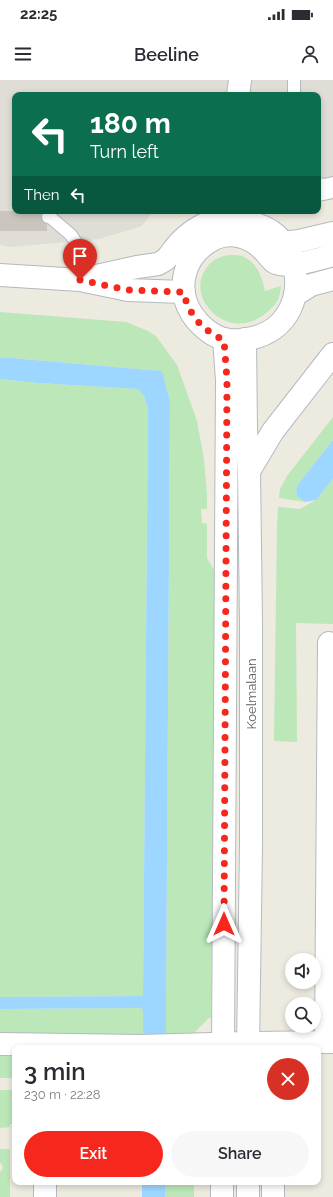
<!DOCTYPE html>
<meta charset="utf-8">
<style>
:root{--surface:#fff;--page:#f7f7f7;--text:#2b2b33;--muted:#7c7c81;--accent:#f6271d}
body{margin:0;font-family:Raleway,sans-serif;background:var(--page);color:var(--text);height:100vh;display:flex;flex-direction:column;font-size:15px;white-space:nowrap}
*{box-sizing:border-box;margin:0}
p{font-size:13px;color:var(--muted)}
.icon{flex:none;width:22px;height:22px;fill:none;stroke:currentColor;stroke-width:2;stroke-linecap:round;stroke-linejoin:round}
.map{position:relative;flex:1;overflow:hidden}
.details{position:absolute;left:12px;top:965px;width:309px;height:140px;display:flex;flex-direction:column;background:var(--surface);border-radius:8px;box-shadow:0 2px 6px #0003}
.details>*{flex:none}
.banner{position:absolute;left:12px;top:12px;width:309px;height:122px;border-radius:8px;box-shadow:0 2px 6px #0003;background:#0b6e4f;color:#fff;overflow:hidden}
.controls{position:absolute;left:285px;top:873px;display:grid;gap:8px}
.controls a{display:grid;place-items:center;width:36px;height:36px;border-radius:50%;background:var(--surface);box-shadow:0 2px 6px #0003;font-size:20px}
.pin{position:absolute;display:grid;place-items:center;width:34px;height:34px;color:#fff;margin:-41px -17px;border-radius:50% 50% 50% 0;rotate:-45deg;box-shadow:0 0 4px #0007}
.pin .icon{rotate:45deg}
.me{position:absolute;width:44px;margin:-22px;rotate:0deg;stroke-linejoin:round;filter:drop-shadow(0 0 3px #0008)}
.turn{display:flex;align-items:center;gap:14px;height:84px;padding:0 12px;font-size:18px}
.turn .icon{width:52px;height:52px;stroke-width:2.5}
.turn b{display:block;font-size:28px;line-height:34px}
.then{display:flex;align-items:center;height:38px;padding:0 12px;background:#0003;gap:8px;font-size:15px}
.round{display:grid;place-items:center;flex:none;width:42px;height:42px;border-radius:21px;background:var(--page)}
.headline{display:flex;align-items:center;justify-content:space-between;height:68px;padding:0 12px}
h1{font-size:24px;font-weight:600;line-height:30px}
.action{display:flex;gap:8px;margin-top:auto;padding:8px 12px}
.action a{flex:1;height:46px;border-radius:24px;background:var(--accent);color:#fff;font-size:16px;font-weight:600;line-height:46px;text-align:center}
.action a+a{background:var(--page);color:var(--text)}
.status{display:flex;justify-content:space-between;align-items:center;height:28px;padding:0 20px;background:var(--surface);direction:ltr}
.status svg{height:11px;fill:currentColor}
header{display:flex;justify-content:space-between;align-items:center;height:52px;padding:0 12px;background:var(--surface);font-size:18px;font-weight:600}
.map>svg:first-child{display:block}
.industrial{fill:#e0ddd7}
.green{fill:#bbe7b9}
.water{fill:#9dd7ff}
.building{fill:#cac6bf}
.lines{fill:none;stroke-linecap:round;stroke-linejoin:round}
.lane-casing{stroke:#b5b9be;stroke-width:14}
.street-casing{stroke:#b5b9be;stroke-width:24}
.secondary-casing{stroke:#b5bac0;stroke-width:24}
.lane{stroke:#fff;stroke-width:12}
.street{stroke:#fff;stroke-width:22}
.secondary{stroke:#fff;stroke-width:22}
.route{stroke:#f6271d;stroke-width:7;stroke-dasharray:0 12.6}
.labels{text-anchor:middle;dominant-baseline:central;stroke-width:3.5;stroke-linejoin:round;paint-order:stroke}
.street-label{font-size:13px;fill:#585d62;stroke:#fff}
</style>
<div class="status"><b>22:25</b><svg viewBox="0 0 49 12"><path d="M0 12V9h3v3zM5 12V6h3v6zM10 12V3h3v9zM15 12V0h3v12zM26 1h20v11H26zM47 4h2v5h-2z"/></svg></div>
<header><svg class="icon" aria-label="menu" viewBox="0 0 24 24"><path d="M4 6h16M4 12h16M4 18h16"/></svg>Beeline<svg class="icon" aria-label="person" viewBox="0 0 24 24"><circle cx="12" cy="8" r="4"/><path d="M4 21q1-7 8-7t8 7"/></svg></header>
<div class="map">
<svg width="333" height="1117" viewBox="0 0 333 1117">
<rect width="100%" height="100%" fill="#edeadf"/>
<polygon class="industrial" points="0,0 333,0 333,118 318,121 318,15 15,15 15,131 153,131 142,146 99,159 13,167 0,165"/>
<g class="green">
<path d="M229,175C233,175 239,175 242,176C257,182 262,197 265,211L281,206C280,211 280,217 277,221C275,226 269,230 265,234C256,241 244,245 233,243C210,239 191,212 205,190C211,180 218,177 229,175Z"/>
<polygon points="0,232 126,242 148,251 156,256 177,285 197,341 204,380 207,414 207,429 201,429 202,443 207,444 207,478 215,492 211,938 209,938 192,955 162,955 166,954 166,933 170,321 164,299 164,295 161,291 0,277"/>
<polygon points="0,299 38,303 138,309 144,316 148,329 143,916 0,917"/>
<polygon points="333,337 333,360 299,403 296,409 297,416 305,422 279,418 280,409 287,396"/>
<polygon points="333,399 333,544 296,543 297,662 274,661 277,447 278,427 300,429 316,420"/>
<polygon points="140,928 143,930 143,950 144,951 143,955 0,954 0,929"/>
<rect x="0" y="971" width="15" height="27"/>
<polygon points="0,1010 15,1010 15,1044 10,1044 10,1047 0,1048"/>
<polygon points="0,1069 10,1069 10,1117 0,1117 0,1092 3,1088 2,1084 0,1083"/>
<rect x="165" y="1102" width="29" height="15"/>
</g>
<g class="water">
<polygon points="0,277 161,291 164,295 164,299 170,321 166,933 166,954 162,955 143,955 144,951 143,951 143,930 140,928 0,929 0,917 143,916 148,329 144,316 138,309 38,303 0,299"/>
<polygon points="333,360 333,399 316,420 305,422 297,416 296,409 299,403"/>
<rect x="142" y="1102" width="23" height="15"/>
</g>
<polygon class="building" points="0,131 44,131 41,134 41,137 42,141 47,144 47,151 0,151"/>
<g class="lines">
<g class="lane-casing">
<g id="lane">
<polyline points="294,15 294,0"/>
<polyline points="318,104 324,105 333,103"/>
<polyline points="318,115 333,112"/>
<polyline points="48,137 50,137 71,155 78,166 80,200"/>
</g>
</g>
<g class="street-casing">
<g id="street">
<polyline points="238,15 240,0"/>
<polyline points="0,195 80,200 128,210 183,212"/>
<polyline points="87,198 137,187 158,184 165,180 169,176"/>
<polyline points="326,962 329,563"/>
<polyline points="0,964 140,966 248,963 333,962"/>
<polyline points="45,1102 45,1117"/>
<polyline points="273,1117 273,1102"/>
</g>
</g>
<g class="secondary-casing">
<g id="secondary">
<polyline points="283,163 299,161 333,153"/>
<path d="M169,176C182,156 203,139 228,139C242,140 259,143 271,151C279,156 286,166 290,175C306,212 289,253 247,259C241,260 235,261 229,260C218,259 208,252 200,244C173,217 180,176 214,159C231,150 252,158 264,171C269,176 272,183 280,184C295,187 318,179 333,175"/>
<polyline points="295,215 311,205 333,199"/>
<polyline points="245,259 246,349 249,391 251,542 251,765 248,968"/>
<polyline points="249,391 273,351 333,274"/>
<polyline points="223,968 227,300 224,259"/>
<polyline points="222,1117 222,1102"/>
<polyline points="248,1117 248,1102"/>
</g>
</g>
<use href="#lane" class="lane"/>
<use href="#street" class="street"/>
<use href="#secondary" class="secondary"/>
</g>
<g class="lines">
<path class="route" d="M80,200L128,210L183,212C190,236 201,249 224,260L227,300L224,844"/>
</g>
<g class="labels">
<g class="street-label">
<text transform="translate(251 614) rotate(-90)">Koelmalaan</text>
</g>
</g>
</svg>
<div class="controls">
<a><svg class="icon" aria-label="sound" viewBox="0 0 24 24"><path d="M4 9h4l5-4v14l-5-4H4zM17 9q2 3 0 6"/></svg></a>
<a><svg class="icon" aria-label="search" viewBox="0 0 24 24"><circle cx="10" cy="10" r="6"/><path d="M15 15l6 6"/></svg></a>
</div>
<div class="pin" style="left:80px;top:200px;background:#d93025"><svg class="icon" aria-label="arrive" viewBox="0 0 24 24"><path d="M6 21V4h12l-3 4 3 4H6"/></svg></div>
<svg class="me" style="left:224px;top:844px" viewBox="-20 -20 40 40"><path d="M0-17L14 15 0 8-14 15z" fill="#f6271d" stroke="#fff" stroke-width="4"/></svg>
<div class="banner">
<div class="turn"><svg class="icon" aria-label="left" viewBox="0 0 24 24"><path d="M17 20v-9H6M10 6l-5 5 5 5"/></svg><div><b>180 m</b>Turn left</div></div>
<div class="then">Then<svg class="icon" aria-label="left" viewBox="0 0 24 24"><path d="M17 20v-9H6M10 6l-5 5 5 5"/></svg></div>
</div>
<section class="details">
<div class="headline"><div><h1>3 min</h1><p>230 m · 22:28</p></div><a class="round" style="background:#d93025;color:#fff"><svg class="icon" aria-label="close" viewBox="0 0 24 24"><path d="M6 6l12 12M18 6L6 18"/></svg></a></div>
<div class="action"><a>Exit</a><a>Share</a></div>
</section>
</div>
